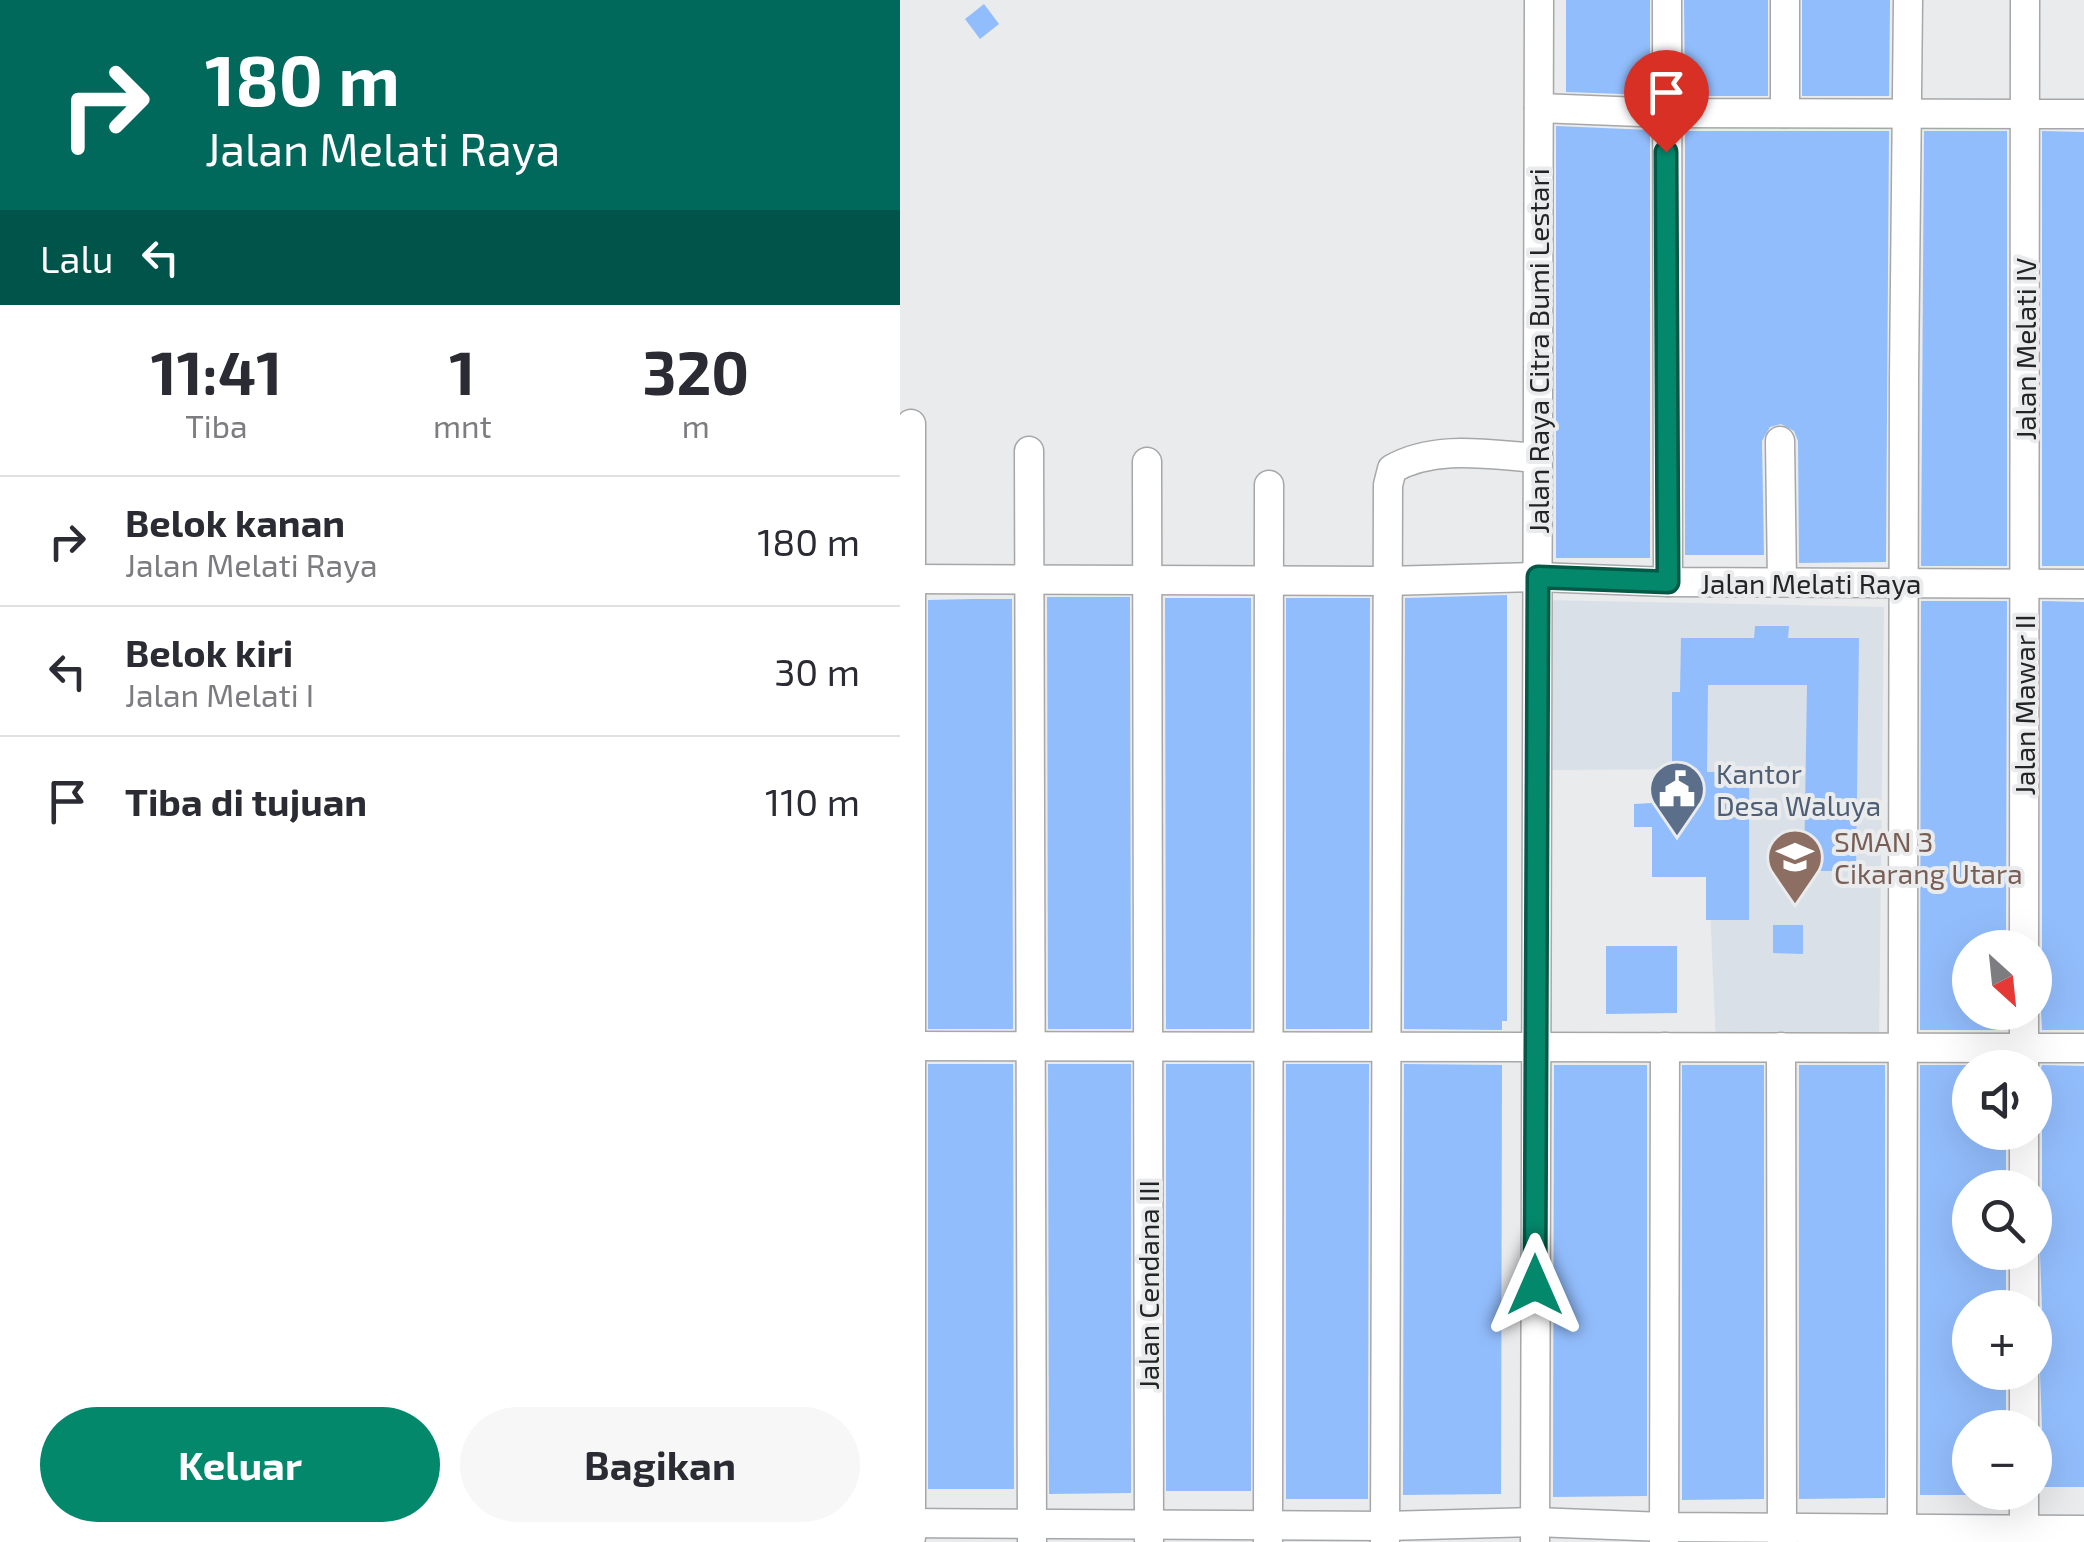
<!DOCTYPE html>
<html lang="id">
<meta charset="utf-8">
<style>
:root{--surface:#fff;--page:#f7f7f7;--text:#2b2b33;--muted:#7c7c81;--line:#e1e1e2;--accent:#04886c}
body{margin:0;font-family:"Exo 2",sans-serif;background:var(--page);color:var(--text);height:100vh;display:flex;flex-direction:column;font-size:38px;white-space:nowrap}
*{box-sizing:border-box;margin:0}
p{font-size:32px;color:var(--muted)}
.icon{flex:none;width:55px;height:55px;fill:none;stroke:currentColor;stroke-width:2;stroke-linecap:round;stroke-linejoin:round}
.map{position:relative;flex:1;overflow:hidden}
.sheet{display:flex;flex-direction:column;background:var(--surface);width:900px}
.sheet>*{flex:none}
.top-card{background:#00695c;color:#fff;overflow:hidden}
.needle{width:65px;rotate:153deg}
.buttons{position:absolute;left:1052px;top:930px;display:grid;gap:20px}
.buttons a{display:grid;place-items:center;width:100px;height:100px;border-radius:50%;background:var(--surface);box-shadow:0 10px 40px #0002;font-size:50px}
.pin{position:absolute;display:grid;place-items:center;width:85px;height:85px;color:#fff;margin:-102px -42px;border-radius:50% 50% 50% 0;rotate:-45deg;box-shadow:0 0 10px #0007}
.pin .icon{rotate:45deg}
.me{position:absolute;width:110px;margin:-55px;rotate:0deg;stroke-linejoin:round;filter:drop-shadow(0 0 8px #0008)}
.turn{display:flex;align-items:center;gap:35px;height:210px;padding:0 40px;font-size:45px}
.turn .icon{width:130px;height:130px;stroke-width:2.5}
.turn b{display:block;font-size:70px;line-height:85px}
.then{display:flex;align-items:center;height:95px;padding:0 40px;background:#0003;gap:20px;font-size:38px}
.eta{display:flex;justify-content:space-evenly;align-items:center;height:170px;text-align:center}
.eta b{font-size:60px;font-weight:700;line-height:70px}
.cta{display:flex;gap:20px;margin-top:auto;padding:20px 40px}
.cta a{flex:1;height:115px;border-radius:60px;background:var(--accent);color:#fff;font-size:40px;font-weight:700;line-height:115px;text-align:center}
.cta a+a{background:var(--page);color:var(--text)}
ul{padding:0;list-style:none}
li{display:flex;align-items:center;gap:30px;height:130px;padding:0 40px;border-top:2px solid var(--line)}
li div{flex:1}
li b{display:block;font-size:38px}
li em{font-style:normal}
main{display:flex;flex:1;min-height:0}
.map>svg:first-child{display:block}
.built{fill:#dae0e8}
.building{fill:#92bdfc}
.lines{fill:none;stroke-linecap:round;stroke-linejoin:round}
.minor-casing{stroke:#a6a7a8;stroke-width:31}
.minor{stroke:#fff;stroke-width:28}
.route-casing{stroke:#035846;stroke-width:25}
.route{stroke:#04886c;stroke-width:18}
.labels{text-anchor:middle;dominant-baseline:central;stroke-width:8;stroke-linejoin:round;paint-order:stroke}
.street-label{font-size:28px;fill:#232424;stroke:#eaebed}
.service-label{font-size:28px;fill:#4e5e75;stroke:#eaebed;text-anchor:start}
.education-label{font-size:28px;fill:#785e54;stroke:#eaebed;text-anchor:start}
</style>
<main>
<section class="sheet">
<div class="top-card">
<div class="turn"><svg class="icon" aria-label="right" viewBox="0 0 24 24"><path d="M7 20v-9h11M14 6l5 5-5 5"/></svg><div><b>180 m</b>Jalan Melati Raya</div></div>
<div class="then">Lalu<svg class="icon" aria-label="left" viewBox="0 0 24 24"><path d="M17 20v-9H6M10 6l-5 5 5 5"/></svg></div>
</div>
<div class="eta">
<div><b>11:41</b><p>Tiba</p></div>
<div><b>1</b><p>mnt</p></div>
<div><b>320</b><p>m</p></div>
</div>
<ul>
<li><svg class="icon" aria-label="right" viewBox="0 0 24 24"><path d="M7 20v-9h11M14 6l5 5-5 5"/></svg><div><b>Belok kanan</b><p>Jalan Melati Raya</p></div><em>180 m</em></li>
<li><svg class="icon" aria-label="left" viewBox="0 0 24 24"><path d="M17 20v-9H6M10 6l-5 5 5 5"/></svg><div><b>Belok kiri</b><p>Jalan Melati I</p></div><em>30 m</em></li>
<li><svg class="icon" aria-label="arrive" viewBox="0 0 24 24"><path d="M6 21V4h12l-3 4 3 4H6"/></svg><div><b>Tiba di tujuan</b></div><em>110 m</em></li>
</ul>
<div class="cta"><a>Keluar</a><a>Bagikan</a></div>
</section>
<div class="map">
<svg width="1184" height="1542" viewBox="0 0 1184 1542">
<rect width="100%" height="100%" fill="#eaebed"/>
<polygon class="built" points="643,600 984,607 979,1042 816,1045 804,769 644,770"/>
<g class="building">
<polygon points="666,0 750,0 750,95 666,92"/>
<polygon points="784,0 868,0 868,96 785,96"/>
<polygon points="902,0 990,0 989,96 902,96"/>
<polygon points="84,4 99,24 80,39 65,19"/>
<polygon points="656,126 750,130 750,558 656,558"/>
<polygon points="785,131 989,131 986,562 899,563 898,441 894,431 881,424 870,427 862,441 864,555 785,555"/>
<polygon points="1024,131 1107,131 1107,566 1021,566"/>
<polygon points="1142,131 1184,132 1184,566 1142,566"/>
<polygon points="607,595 607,1021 602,1021 602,1030 504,1029 505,598"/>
<polygon points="147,597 230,597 231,1029 148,1029"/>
<polygon points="265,598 351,598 351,1029 266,1029"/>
<polygon points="386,598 470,598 469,1029 386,1029"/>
<polygon points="72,599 112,599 113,1029 28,1029 28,600"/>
<polygon points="1021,601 1107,601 1106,948 1070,948 1070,1012 1106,1012 1106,1030 1020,1030"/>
<polygon points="1142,601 1184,602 1184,1030 1142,1030 1141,1011 1137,1001 1138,958 1142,948"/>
<polygon points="855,626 889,626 888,638 959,638 956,871 904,871 907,685 808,685 807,772 849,772 849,920 806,920 806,877 752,877 752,827 734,827 734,804 752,803 752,777 772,777 772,692 780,692 781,638 854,638"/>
<polygon points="873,925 903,925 903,954 873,953"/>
<polygon points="706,946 777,946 777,1013 706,1014"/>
<polygon points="28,1064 113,1064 114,1489 28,1489"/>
<polygon points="148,1064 231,1064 231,1493 149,1494"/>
<rect x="266" y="1064" width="85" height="427"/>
<polygon points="386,1064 469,1064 468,1499 386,1499"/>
<polygon points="504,1064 602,1065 601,1494 503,1495"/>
<polygon points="654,1065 747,1065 747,1496 653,1497"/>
<polygon points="782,1065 864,1065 864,1499 782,1500"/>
<polygon points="899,1065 985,1065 985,1498 899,1499"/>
<polygon points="1020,1065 1106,1065 1070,1068 1070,1132 1106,1132 1106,1188 1070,1188 1070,1252 1106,1252 1106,1308 1070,1308 1070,1372 1106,1372 1106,1428 1070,1428 1070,1495 1020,1495"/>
<polygon points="1142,1065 1184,1066 1184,1487 1140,1487 1138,1482 1138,1438 1142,1428 1138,1318 1142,1308 1138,1200 1142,1188 1142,1132 1138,1122 1138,1078"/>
</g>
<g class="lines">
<g class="minor-casing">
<g id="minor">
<polyline points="767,0 768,582"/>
<polyline points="639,108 766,113 1184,114"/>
<polyline points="885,113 885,0"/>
<polyline points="11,424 11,1537"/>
<polyline points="880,441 882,582"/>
<polyline points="129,451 132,1541"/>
<polyline points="247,462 249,1540"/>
<polyline points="11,579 486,581 638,577 768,582 1184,584"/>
<polyline points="1124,948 1125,0"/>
<polyline points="1124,1012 1124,1068"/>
<polyline points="0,1046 1184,1048"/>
<polyline points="881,1047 882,1542"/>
<polyline points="1124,1188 1124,1132"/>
<polyline points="1124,1308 1124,1252"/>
<polyline points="1124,1428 1124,1372"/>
<polyline points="0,1523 485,1526 635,1522 764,1527 1184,1530"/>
<polyline points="368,1541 369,485"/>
<path d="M485,1542L488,485L492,469C536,444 590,455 638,458"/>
<polyline points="635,1542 639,0"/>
<polyline points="764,1542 765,1047"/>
<polyline points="1002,1542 1004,377 1008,0"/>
<polyline points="1124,1542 1124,1492"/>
</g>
</g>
<use href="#minor" class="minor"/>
</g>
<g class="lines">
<g class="route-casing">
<polyline id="route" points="635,1285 638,577 768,582 766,152"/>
</g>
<use href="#route" class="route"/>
</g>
<defs>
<g id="civic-pin" transform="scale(2.875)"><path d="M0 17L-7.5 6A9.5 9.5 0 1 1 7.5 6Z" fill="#5c6f8a" stroke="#eaebed"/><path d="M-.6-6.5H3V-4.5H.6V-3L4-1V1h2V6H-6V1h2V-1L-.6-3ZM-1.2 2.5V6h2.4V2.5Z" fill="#fff"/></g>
<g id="school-pin" transform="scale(2.875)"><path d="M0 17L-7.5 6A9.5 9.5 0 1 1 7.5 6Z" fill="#8d6e63" stroke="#eaebed"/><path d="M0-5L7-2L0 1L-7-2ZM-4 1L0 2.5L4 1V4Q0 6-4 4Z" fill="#fff"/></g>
</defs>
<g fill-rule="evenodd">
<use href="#civic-pin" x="777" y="789"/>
<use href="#school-pin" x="895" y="857"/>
</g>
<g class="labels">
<g class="street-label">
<text transform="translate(1125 349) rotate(-90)">Jalan Melati IV</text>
<text transform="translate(638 351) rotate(-90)">Jalan Raya Citra Bumi Lestari</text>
<text x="911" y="583">Jalan Melati Raya</text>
<text transform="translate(1124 705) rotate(-90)">Jalan Mawar II</text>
<text transform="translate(248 1285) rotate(-90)">Jalan Cendana III</text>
</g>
<g class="service-label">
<text x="816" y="773">Kantor<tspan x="816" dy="32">Desa Waluya</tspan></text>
</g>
<g class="education-label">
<text x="934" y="841">SMAN 3<tspan x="934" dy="32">Cikarang Utara</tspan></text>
</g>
</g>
</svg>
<div class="buttons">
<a><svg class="needle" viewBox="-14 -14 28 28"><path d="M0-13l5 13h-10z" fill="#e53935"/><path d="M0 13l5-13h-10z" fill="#7c7c81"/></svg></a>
<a><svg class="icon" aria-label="sound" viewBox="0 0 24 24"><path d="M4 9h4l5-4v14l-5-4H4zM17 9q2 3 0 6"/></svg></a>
<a><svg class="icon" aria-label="search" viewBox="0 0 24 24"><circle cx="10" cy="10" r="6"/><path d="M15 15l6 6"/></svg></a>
<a>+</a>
<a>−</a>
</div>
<div class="pin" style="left:766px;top:152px;background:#d93025"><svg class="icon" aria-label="arrive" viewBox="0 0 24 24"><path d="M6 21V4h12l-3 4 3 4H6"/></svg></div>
<svg class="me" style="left:635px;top:1285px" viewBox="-20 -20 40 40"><path d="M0-17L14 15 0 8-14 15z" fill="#04886c" stroke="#fff" stroke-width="4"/></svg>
</div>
</main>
